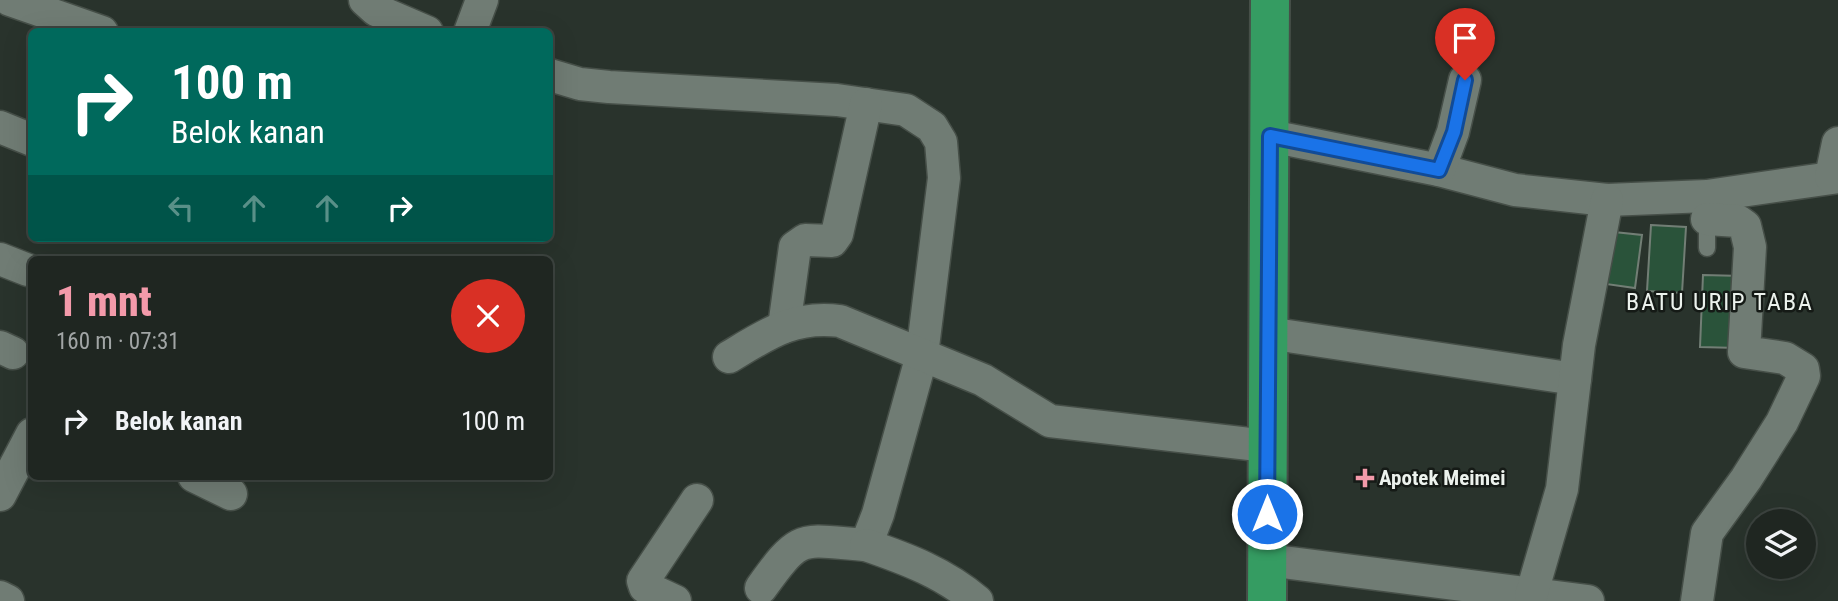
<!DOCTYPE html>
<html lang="id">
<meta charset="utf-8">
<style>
:root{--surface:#1f2621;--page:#272e2a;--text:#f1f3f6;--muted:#a1a5a5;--line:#3c433f;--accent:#f39aaa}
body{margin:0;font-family:"Roboto Condensed",sans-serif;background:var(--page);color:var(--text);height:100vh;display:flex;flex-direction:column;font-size:26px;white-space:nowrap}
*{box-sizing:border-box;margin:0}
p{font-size:23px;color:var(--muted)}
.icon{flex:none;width:38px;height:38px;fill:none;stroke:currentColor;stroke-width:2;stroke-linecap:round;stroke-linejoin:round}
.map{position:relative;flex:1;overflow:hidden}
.details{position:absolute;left:28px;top:256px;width:525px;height:224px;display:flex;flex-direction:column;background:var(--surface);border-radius:10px;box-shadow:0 7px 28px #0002,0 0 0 2px var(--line)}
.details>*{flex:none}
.top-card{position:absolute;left:28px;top:28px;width:525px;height:214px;border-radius:10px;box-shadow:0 7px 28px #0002,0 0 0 2px var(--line);background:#00695c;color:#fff;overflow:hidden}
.buttons{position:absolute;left:1746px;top:509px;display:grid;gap:14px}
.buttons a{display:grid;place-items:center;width:70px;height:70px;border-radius:50%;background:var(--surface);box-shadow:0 7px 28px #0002,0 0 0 2px var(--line);font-size:35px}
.pin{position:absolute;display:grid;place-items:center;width:60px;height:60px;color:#fff;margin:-72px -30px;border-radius:50% 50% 50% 0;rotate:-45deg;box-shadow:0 0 7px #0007}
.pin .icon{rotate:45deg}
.me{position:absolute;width:77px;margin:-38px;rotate:0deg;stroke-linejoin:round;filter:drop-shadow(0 0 5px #0008)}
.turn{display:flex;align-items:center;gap:24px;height:147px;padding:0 28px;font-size:32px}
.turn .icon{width:91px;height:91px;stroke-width:2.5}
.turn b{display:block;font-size:49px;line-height:60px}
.lanes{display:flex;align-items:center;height:66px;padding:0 28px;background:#0003;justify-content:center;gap:35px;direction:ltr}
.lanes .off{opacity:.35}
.round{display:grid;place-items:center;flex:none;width:74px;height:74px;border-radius:37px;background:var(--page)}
.overview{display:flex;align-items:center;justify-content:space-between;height:119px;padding:0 28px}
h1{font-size:42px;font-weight:800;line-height:52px;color:var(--accent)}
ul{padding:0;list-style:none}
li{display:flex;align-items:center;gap:21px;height:91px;padding:0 28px}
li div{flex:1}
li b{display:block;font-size:26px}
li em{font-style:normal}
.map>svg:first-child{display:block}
.building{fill:#2a533a;stroke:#727e75;stroke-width:2}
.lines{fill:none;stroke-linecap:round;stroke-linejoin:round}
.lane-casing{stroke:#464f48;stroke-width:19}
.street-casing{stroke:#464f48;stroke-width:35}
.highway-casing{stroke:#464f48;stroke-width:42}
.lane{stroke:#707c74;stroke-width:16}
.street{stroke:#707c74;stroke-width:32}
.highway{stroke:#359c62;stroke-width:38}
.route-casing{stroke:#114b97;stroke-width:18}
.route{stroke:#1a73e8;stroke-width:12}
.poi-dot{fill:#f39aaa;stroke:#151a16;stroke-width:2.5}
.labels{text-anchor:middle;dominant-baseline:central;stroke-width:5;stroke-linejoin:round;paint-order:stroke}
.poi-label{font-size:21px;font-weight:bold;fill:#ecf2ed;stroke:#151a16;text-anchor:start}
.quarter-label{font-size:24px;letter-spacing:2px;fill:#ecf2ed;stroke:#151a16}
</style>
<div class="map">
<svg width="1838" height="601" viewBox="0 0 1838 601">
<rect width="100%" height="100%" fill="#29332c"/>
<g class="building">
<polygon points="1651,225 1686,227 1682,293 1647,291"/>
<polygon points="1614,232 1642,235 1635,288 1606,284"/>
<polygon points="1703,275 1742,276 1738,348 1700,347"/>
</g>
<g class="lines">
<g class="lane-casing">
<polyline id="lane" points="1707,248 1707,213"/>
</g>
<g class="street-casing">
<g id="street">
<polyline points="10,0 102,32"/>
<polyline points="365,0 376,10 427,32"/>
<polyline points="470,32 482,0"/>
<path d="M550,75L580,84L609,87L837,100L906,110L932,127L941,142L944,178L922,355L878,514L866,545C800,540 801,532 761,588"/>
<polyline points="0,127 32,140"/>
<polyline points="1270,136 1439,170 1515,190 1607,200 1707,196 1838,177"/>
<polyline points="1439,170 1453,132 1465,80"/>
<polyline points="1831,177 1838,143"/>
<polyline points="0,259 28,270"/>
<polyline points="784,327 795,247 805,240 832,241 837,234 866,104"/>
<polyline points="1268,333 1575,379"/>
<polyline points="0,347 13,353"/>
<path d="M729,357C767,334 794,315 840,321L983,380L1050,421L1267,446"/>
<polyline points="194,476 231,494"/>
<polyline points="0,495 32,434"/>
<path d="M866,545C907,559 944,573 977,601"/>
<polyline points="1267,560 1588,601"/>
<polyline points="1531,596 1562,489 1579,345 1607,200"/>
<polyline points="0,597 8,601"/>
<polyline points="675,601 645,587 643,581 697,500"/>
<polyline points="1697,601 1707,533 1746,479 1782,422 1804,376 1803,369 1785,358 1744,352 1750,247 1745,226 1738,221 1707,219"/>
</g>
</g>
<g class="highway-casing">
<polyline id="highway" points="1267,601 1270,0"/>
</g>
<use href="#lane" class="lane"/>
<use href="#street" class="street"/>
<use href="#highway" class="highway"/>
</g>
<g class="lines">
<g class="route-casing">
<polyline id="route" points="1267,514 1270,136 1439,170 1454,132 1465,80"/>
</g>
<use href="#route" class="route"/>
</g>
<path class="poi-dot" d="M1361.5 467.5h7v7h7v7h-7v7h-7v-7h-7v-7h7z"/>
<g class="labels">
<g class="poi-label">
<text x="1379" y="478">Apotek Meimei</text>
</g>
<g class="quarter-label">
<text x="1720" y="302">BATU URIP TABA</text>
</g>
</g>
</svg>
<div class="buttons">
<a><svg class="icon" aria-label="layers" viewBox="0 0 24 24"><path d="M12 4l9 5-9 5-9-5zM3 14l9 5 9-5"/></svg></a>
</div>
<div class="pin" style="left:1465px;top:80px;background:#d93025"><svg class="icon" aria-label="arrive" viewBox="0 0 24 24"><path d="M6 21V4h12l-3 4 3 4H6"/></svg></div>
<svg class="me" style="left:1267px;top:514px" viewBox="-20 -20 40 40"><circle r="17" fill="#1a73e8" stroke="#fff" stroke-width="3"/><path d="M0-11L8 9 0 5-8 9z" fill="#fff"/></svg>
<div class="top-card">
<div class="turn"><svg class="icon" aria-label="right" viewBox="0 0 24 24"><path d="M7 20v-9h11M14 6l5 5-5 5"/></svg><div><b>100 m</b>Belok kanan</div></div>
<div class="lanes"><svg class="icon off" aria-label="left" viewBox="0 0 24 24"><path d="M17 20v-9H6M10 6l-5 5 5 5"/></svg><svg class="icon off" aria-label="ahead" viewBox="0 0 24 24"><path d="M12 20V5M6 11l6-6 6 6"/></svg><svg class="icon off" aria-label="ahead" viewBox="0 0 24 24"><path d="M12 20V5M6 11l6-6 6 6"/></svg><svg class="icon" aria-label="right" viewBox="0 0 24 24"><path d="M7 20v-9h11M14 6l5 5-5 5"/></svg></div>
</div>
<section class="details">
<div class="overview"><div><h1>1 mnt</h1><p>160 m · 07:31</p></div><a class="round" style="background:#d93025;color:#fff"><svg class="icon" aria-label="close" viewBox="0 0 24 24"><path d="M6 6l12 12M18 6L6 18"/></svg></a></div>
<ul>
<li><svg class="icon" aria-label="right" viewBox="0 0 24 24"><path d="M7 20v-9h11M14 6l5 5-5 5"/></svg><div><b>Belok kanan</b></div><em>100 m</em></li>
</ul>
</section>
</div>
